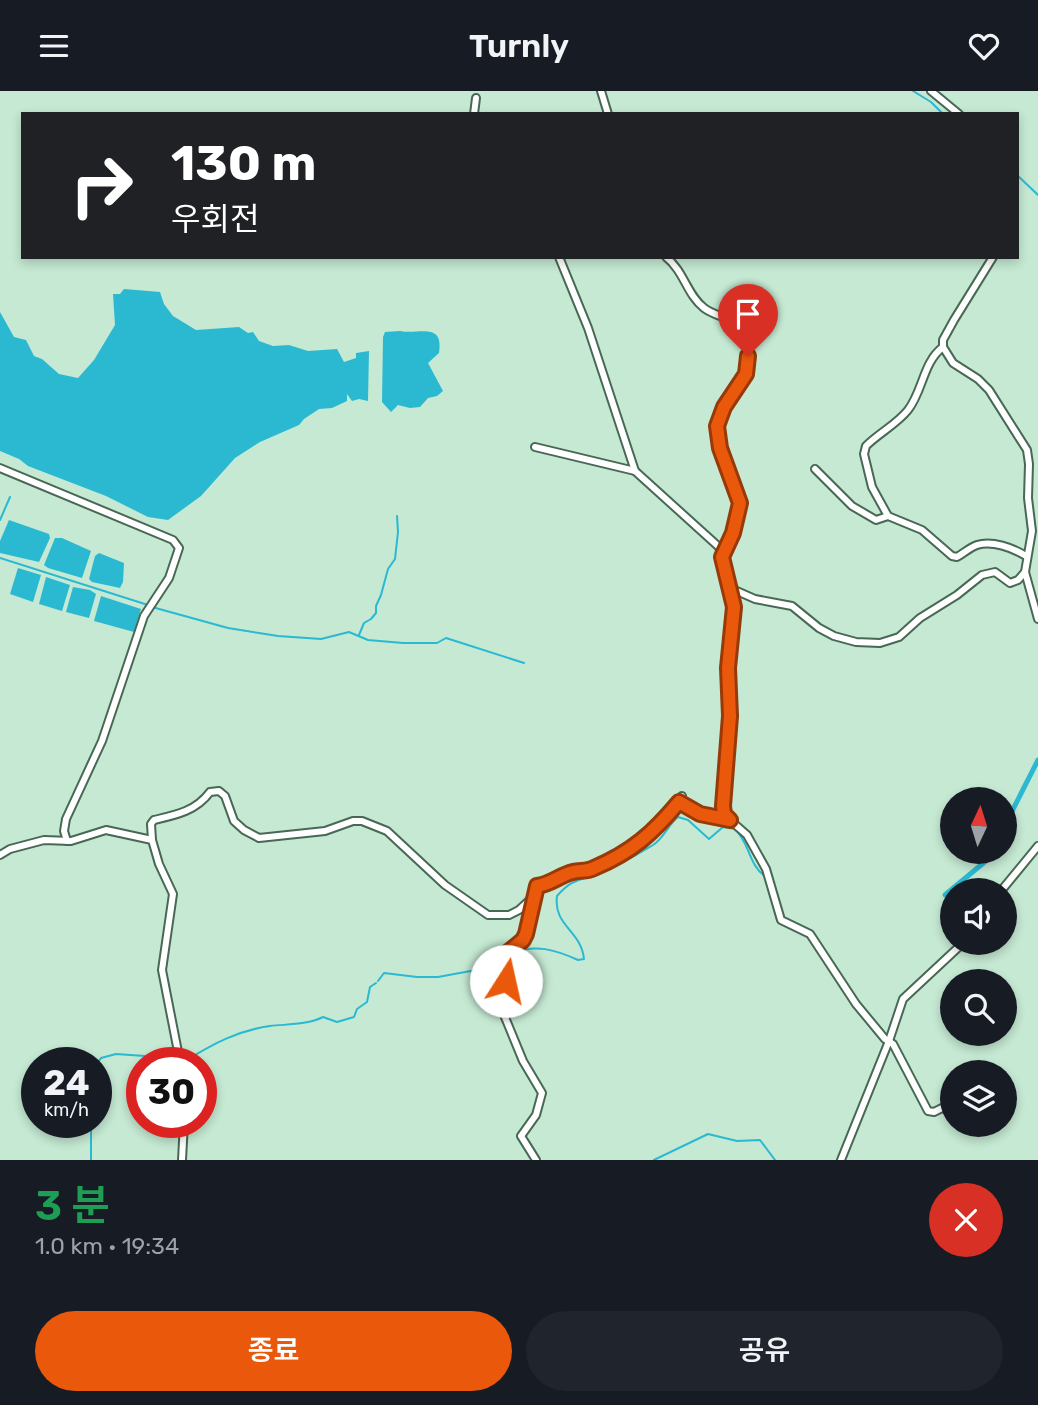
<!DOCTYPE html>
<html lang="ko">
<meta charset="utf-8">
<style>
:root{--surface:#171b24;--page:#20242c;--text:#f1f3f6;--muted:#9ea1a6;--accent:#ea580c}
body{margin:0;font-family:Rubik,"Noto Sans KR",sans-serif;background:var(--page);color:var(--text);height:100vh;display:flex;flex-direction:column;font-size:26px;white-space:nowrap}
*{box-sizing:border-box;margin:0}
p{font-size:23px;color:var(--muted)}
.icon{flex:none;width:38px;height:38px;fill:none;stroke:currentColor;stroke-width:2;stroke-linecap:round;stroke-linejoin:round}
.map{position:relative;height:1069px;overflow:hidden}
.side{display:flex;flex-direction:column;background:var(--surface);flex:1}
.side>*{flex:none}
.guide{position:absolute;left:21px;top:21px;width:998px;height:147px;border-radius:0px;box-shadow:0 4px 10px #0003;background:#202124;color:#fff;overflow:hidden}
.needle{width:46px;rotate:4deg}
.buttons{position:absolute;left:940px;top:696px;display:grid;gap:14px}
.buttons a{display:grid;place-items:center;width:77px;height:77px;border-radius:50%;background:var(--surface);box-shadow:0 4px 10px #0003;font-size:35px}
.speed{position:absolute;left:21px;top:956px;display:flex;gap:14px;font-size:35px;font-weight:700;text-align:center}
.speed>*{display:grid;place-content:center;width:91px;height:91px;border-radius:50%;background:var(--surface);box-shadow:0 4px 10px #0003;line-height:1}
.speed small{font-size:18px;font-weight:400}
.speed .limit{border:10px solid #d22;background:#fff;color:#111}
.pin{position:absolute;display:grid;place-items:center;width:60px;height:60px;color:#fff;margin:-72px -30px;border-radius:50% 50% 50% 0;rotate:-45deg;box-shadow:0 0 7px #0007}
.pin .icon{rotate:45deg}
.me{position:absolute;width:77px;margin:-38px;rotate:10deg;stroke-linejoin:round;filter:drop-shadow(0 0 5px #0008)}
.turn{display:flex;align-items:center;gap:24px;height:147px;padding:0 35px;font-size:32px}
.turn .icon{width:91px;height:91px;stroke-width:2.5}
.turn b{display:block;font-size:49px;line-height:60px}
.round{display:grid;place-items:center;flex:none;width:74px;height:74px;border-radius:37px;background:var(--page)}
.overview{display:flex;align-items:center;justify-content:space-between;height:119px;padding:0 35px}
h1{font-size:42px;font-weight:600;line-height:52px;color:#1e9e55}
.primary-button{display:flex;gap:14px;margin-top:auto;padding:14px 35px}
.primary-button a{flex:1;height:80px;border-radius:42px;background:var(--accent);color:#fff;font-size:28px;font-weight:600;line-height:80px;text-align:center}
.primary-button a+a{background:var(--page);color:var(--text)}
header{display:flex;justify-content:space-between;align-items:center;height:91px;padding:0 35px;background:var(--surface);font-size:32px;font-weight:600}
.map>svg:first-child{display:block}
.water{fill:#2bb9d2}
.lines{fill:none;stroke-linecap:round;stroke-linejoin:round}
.stream{stroke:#2bb9d2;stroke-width:2}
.canal{stroke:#2bb9d2;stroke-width:5}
.minor-casing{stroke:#486855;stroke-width:10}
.minor{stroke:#fff;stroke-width:6}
.route-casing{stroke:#983908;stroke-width:18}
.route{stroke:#ea580c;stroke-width:12}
</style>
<header><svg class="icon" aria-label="menu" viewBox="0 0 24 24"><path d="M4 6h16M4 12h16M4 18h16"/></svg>Turnly<svg class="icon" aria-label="heart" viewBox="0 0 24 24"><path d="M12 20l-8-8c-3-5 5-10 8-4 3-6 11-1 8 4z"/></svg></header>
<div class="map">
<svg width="1038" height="1069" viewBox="0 0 1038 1069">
<rect width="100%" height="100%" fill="#c5e9d3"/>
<g class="water">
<polygon points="124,198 160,201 164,213 173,225 196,239 239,236 248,242 253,241 259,250 273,255 289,254 308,260 337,258 344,271 356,267 356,262 369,260 368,310 359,308 352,310 347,303 347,310 332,317 319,318 304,328 299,334 260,351 235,367 201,405 168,429 148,426 106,405 28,375 19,368 0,360 0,221 14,246 26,249 34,265 42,268 59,283 78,287 94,269 115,234 113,203 120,203"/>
<path d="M400,240C418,244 444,230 439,262L428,272L443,300L437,305L428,307L420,316L410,317L398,314L391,321L382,311L383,246L385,241Z"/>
<polygon points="9,429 49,443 50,447 39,471 0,462 0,450"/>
<polygon points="55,447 62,447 91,460 82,487 48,477 44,474"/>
<polygon points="99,462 124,472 123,491 120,497 92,491 89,488 95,465"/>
<polygon points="18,477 41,484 33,511 10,503"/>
<polygon points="46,486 70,494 62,520 39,513"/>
<polygon points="73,496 90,499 96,503 89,527 66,521"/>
<polygon points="101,505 141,518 134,541 94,530"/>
</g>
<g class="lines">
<g class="stream">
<polyline points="913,0 931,11 943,23"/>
<polyline points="1017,84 1038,104"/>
<polyline points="0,429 10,406"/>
<polyline points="0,467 148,514"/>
<polyline points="152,516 228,537 278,545 321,548 349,541 368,549 403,552 437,552 446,547 524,572"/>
<polyline points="359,544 364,532 371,528 376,522 376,515 381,504 388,478 395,468 398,441 397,425"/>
<path d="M512,863C534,852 556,859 578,869L584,868C581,839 553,835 557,805C570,790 576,790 594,784C613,778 635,765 653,754C664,747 668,734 678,726L688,729L709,748L723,736L735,738C750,752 748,774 766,786"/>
<polyline points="378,890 384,882 417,886 438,886 476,879 504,865"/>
<path d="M183,971C212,954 235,940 270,935C288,933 307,934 323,926L337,931L354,926L357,918L367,911L370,896L376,892"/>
<polyline points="96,974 101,967 116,963 145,965 158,963 175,971"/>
<polyline points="96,975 96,1000"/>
<polyline points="91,1036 91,1031"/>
<polyline points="91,1069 91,1038"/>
<polyline points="654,1069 708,1043 737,1050 760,1049 775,1069"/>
</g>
<g class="canal">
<polyline points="1004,736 1038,669"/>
<polyline points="945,804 987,769 991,761"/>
</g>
<g class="minor-casing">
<g id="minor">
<polyline points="601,0 608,23"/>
<polyline points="931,0 959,23"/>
<polyline points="474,23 476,7"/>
<polyline points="559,166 588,237 635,380"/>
<path d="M666,166C684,180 687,204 704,217C717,227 742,228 747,246C754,270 745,286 733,306C727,315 719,322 717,333C713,363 741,388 740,415C740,433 729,448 722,464"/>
<polyline points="993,166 954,229 943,249 943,256 953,272 978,288 989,299 1027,359 1029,373 1028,407 1032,440 1025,481 1038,528"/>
<path d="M943,256C923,271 923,300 908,319C897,333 879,342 866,355L864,363L872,396L888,425L922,439L952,465L957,466C964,462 969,457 977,454C992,449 1013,457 1026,465"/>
<polyline points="535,356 635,380 719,456 734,516 728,577 730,625 723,715 724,723 730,729"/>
<polyline points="0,377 173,449 179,457 169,487 144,525 102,650 66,728 64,740 67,750"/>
<polyline points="815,378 852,415 876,429 888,425"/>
<polyline points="730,497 755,508 792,515 819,537 834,545 856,551 880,552 899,546 920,527 957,504 982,484 995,481 1010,492 1018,489 1025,481"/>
<polyline points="679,711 700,723 730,729 747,744 766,778 781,829 810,843 856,913 885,948 893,953 928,1020 934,1021 952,1012"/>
<path d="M152,749L151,733L154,729C176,724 196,720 210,701L219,700L225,705L234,730L244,739L259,747L325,740L353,730H362L387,740L445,794L488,824H509L519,819L533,806"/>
<polyline points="0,764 10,758 44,749 71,750 106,739 152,749 159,773 173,803 162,879 180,971"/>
<polyline points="1001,800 1038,755"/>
<polyline points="182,1069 184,1031"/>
<path d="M536,1069L521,1045L536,1024L542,1002L523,970L502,919L507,883L506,863L523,849L525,843L537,795C551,793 560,784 573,781C578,779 584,780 589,779C618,773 670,733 682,705"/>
<polyline points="841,1069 889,950 903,908 963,852"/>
</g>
</g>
<use href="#minor" class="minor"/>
</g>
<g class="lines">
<g class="route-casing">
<path id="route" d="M506,890V863L523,849L526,843L537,795C551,793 560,784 573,781C580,779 587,781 594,777C632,761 653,742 679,711L700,723L730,729L724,723L723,715L730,625L728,577L734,516L722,466L733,442L740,412L720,357L717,335L724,316L746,283L748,265"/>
</g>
<use href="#route" class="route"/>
</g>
</svg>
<div class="buttons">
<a><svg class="needle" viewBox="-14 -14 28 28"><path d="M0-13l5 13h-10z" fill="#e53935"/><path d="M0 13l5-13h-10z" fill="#9ea1a6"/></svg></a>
<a><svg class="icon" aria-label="sound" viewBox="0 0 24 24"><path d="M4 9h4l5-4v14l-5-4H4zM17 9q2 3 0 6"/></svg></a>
<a><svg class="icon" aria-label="search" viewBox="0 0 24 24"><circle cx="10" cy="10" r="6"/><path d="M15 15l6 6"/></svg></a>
<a><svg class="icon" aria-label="layers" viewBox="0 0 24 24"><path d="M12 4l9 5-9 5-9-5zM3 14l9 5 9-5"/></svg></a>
</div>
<div class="speed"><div>24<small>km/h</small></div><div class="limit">30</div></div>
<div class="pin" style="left:748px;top:265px;background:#d93025"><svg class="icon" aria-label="arrive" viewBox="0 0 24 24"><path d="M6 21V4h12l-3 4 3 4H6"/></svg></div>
<svg class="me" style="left:506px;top:890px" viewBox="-20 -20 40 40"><circle r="19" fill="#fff"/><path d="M0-13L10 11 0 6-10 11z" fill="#ea580c"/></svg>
<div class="guide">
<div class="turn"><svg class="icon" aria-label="right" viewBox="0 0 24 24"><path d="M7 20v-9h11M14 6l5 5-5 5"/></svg><div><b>130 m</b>우회전</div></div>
</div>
</div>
<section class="side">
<div class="overview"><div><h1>3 분</h1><p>1.0 km · 19:34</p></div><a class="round" style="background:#d93025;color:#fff"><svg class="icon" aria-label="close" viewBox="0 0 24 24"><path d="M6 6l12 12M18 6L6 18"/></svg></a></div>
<div class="primary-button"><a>종료</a><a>공유</a></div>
</section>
